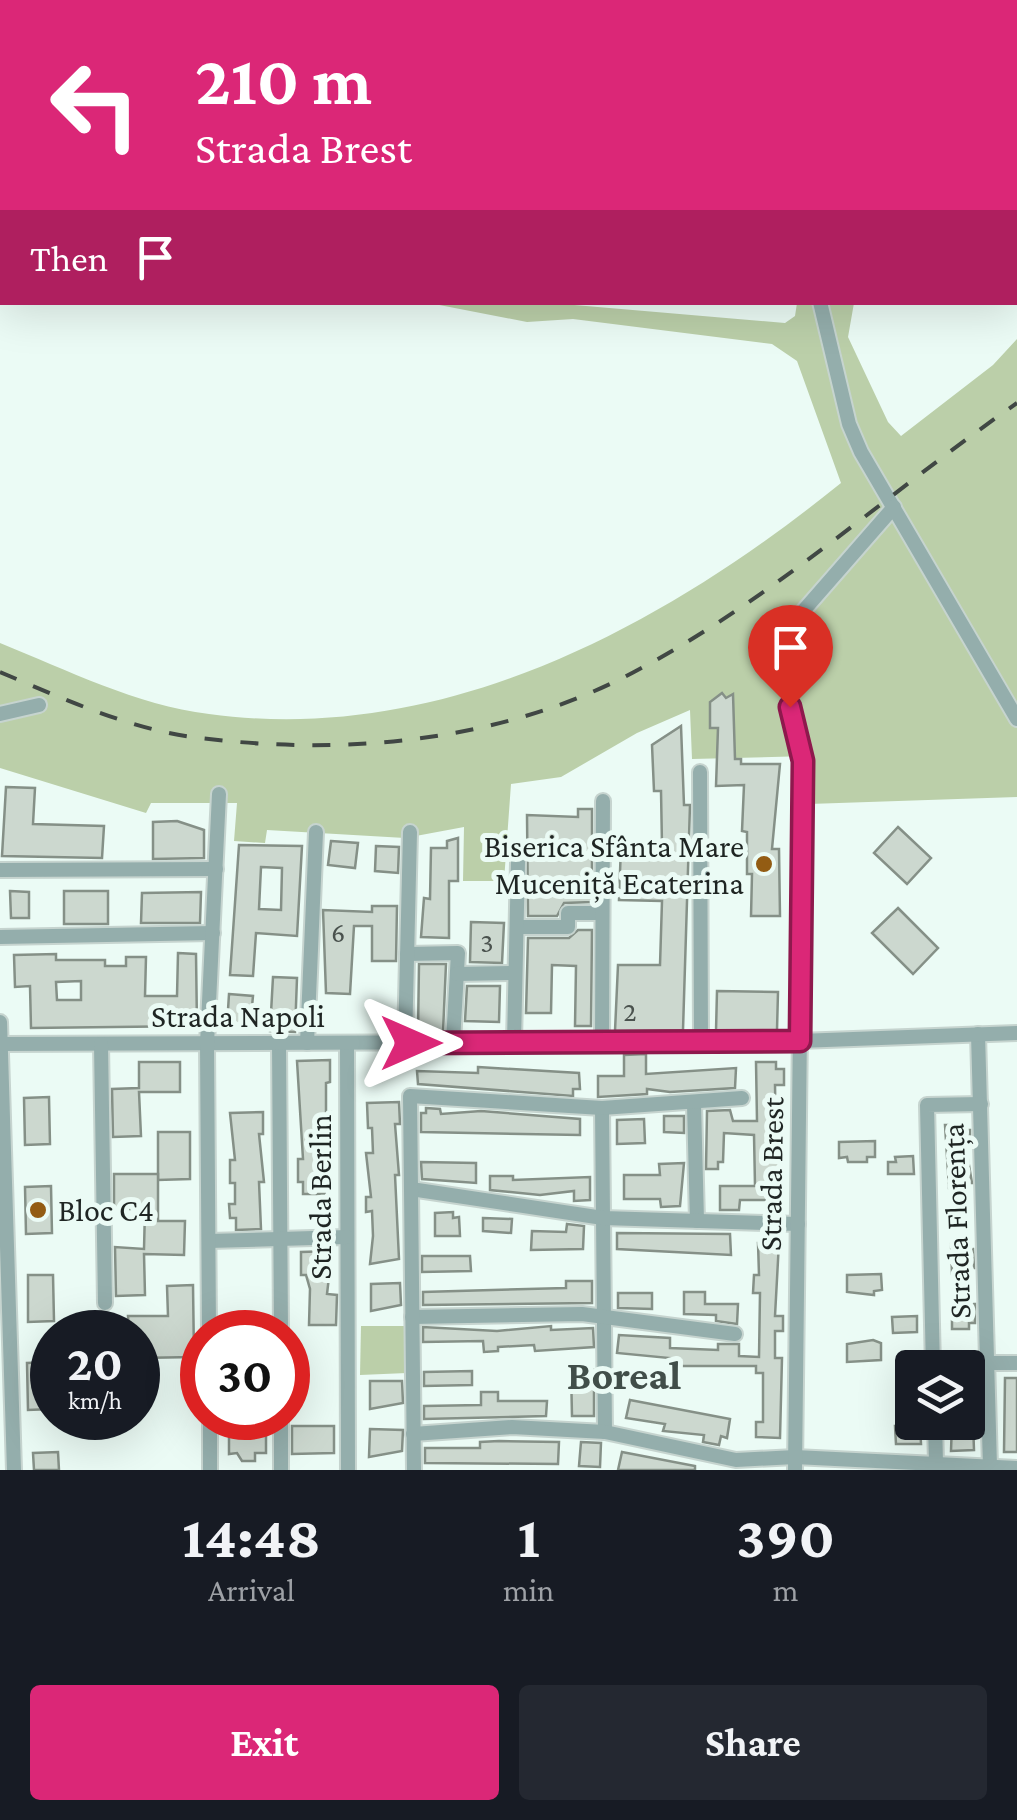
<!DOCTYPE html>
<meta charset="utf-8">
<style>
:root{--surface:#171b24;--page:#242831;--text:#f1f3f6;--muted:#9ea1a6;--accent:#db2777}
body{margin:0;font-family:"Crimson Pro",serif;background:var(--page);color:var(--text);height:100vh;display:flex;flex-direction:column;font-size:38px;white-space:nowrap}
*{box-sizing:border-box;margin:0}
p{font-size:32px;color:var(--muted)}
.icon{flex:none;width:55px;height:55px;fill:none;stroke:currentColor;stroke-width:2;stroke-linecap:round;stroke-linejoin:round}
.map{position:relative;height:1470px;overflow:hidden}
.sheet{display:flex;flex-direction:column;background:var(--surface);flex:1}
.sheet>*{flex:none}
.guide{position:absolute;left:0px;top:0px;width:1018px;height:305px;box-shadow:0 10px 40px #0002;background:#db2777;color:#fff;overflow:hidden}
.fabs{position:absolute;left:895px;top:1350px;display:grid;gap:20px}
.fabs a{display:grid;place-items:center;width:90px;height:90px;border-radius:10px;background:var(--surface);box-shadow:0 10px 40px #0002;font-size:50px}
.speed{position:absolute;left:30px;top:1310px;display:flex;gap:20px;font-size:50px;font-weight:700;text-align:center}
.speed>*{display:grid;place-content:center;width:130px;height:130px;border-radius:50%;background:var(--surface);box-shadow:0 10px 40px #0002;line-height:1}
.speed small{font-size:25px;font-weight:400}
.speed .limit{border:15px solid #d22;background:#fff;color:#111}
.pin{position:absolute;display:grid;place-items:center;width:85px;height:85px;color:#fff;margin:-102px -42px;border-radius:50% 50% 50% 0;rotate:-45deg;box-shadow:0 0 10px #0007}
.pin .icon{rotate:45deg}
.me{position:absolute;width:110px;margin:-55px;rotate:90deg;stroke-linejoin:round;filter:drop-shadow(0 0 8px #0008)}
.turn{display:flex;align-items:center;gap:35px;height:210px;padding:0 30px;font-size:45px}
.turn .icon{width:130px;height:130px;stroke-width:2.5}
.turn b{display:block;font-size:70px;line-height:85px}
.then{display:flex;align-items:center;height:95px;padding:0 30px;background:#0003;gap:20px;font-size:38px}
.eta{display:flex;justify-content:space-evenly;align-items:center;height:170px;text-align:center}
.eta b{font-size:60px;font-weight:700;line-height:70px}
.action{display:flex;gap:20px;margin-top:auto;padding:20px 30px}
.action a{flex:1;height:115px;border-radius:10px;background:var(--accent);color:#fff;font-size:40px;font-weight:700;line-height:115px;text-align:center}
.action a+a{background:var(--page);color:var(--text)}
.map>svg:first-child{display:block}
.green{fill:#bbcfa9}
.lines{fill:none;stroke-linecap:round;stroke-linejoin:round}
.stream{stroke:#8fcad7;stroke-width:4}
.building{fill:#ccd8cf;stroke:#859087;stroke-width:2.5;fill-rule:evenodd}
.minor-casing{stroke:#c6d4cf;stroke-width:18}
.minor{stroke:#94aeac;stroke-width:14}
.rail{stroke:#404744;stroke-width:4;stroke-dasharray:18 18;stroke-linecap:butt}
.route-casing{stroke:#8e194d;stroke-width:25}
.route{stroke:#db2777;stroke-width:18}
.poi-dot{fill:#935c13;stroke:#ebfbf5;stroke-width:4}
.labels{text-anchor:middle;dominant-baseline:central;stroke-width:10;stroke-linejoin:round;paint-order:stroke}
.number-label{font-size:28px;fill:#4a524e}
.poi-label{font-size:32px;fill:#1f2523;stroke:#ebfbf5;text-anchor:end}
.street-label{font-size:32px;fill:#1f2523;stroke:#ebfbf5}
.district-label{font-size:42px;font-weight:bold;fill:#414e49;stroke:#ebfbf5}
</style>
<div class="map">
<svg width="1017" height="1470" viewBox="0 0 1017 1470">
<rect width="100%" height="100%" fill="#ebfbf5"/>
<g class="green">
<polygon points="625,0 963,0 961,2"/>
<path d="M429,303H551L785,323L795,316L797,303H854L848,337L888,422L901,436L993,365L1017,339V797L809,804L810,756L692,759L690,710L637,733L561,777L511,784L504,881H463L464,827L405,838L267,830L265,843L234,841L237,803H151L146,813L0,768V643C67,670 136,705 209,714C444,746 664,626 841,483L797,361L772,344L573,319L527,322Z"/>
<polygon points="361,1326 407,1326 407,1373 360,1375"/>
</g>
<g class="lines">
<g class="stream">
<polyline points="642,0 647,2"/>
<polyline points="886,2 888,0"/>
<polyline points="1015,212 1017,214"/>
</g>
</g>
<g class="building">
<polygon points="722,693 726,698 733,694 735,759 741,759 741,764 780,764 772,849 779,849 780,916 751,916 752,874 747,874 747,832 742,831 744,785 716,786 718,728 710,728 710,702"/>
<polygon points="681,726 684,805 690,805 683,1030 615,1031 618,965 660,965 662,901 619,900 621,845 662,846 661,791 654,791 652,745"/>
<polygon points="6,787 35,788 33,824 104,826 102,858 2,856"/>
<polygon points="578,809 592,809 592,902 564,903 557,916 528,916 527,815 578,817"/>
<polygon points="177,821 204,830 204,858 153,859 153,822"/>
<polygon points="898,827 931,858 907,884 874,853"/>
<polygon points="458,838 458,881 449,881 449,938 421,937 424,898 430,899 431,848 447,848 447,841"/>
<polygon points="331,841 358,843 355,868 328,865"/>
<path d="M239,845L302,846L297,936L256,933L253,976L230,975ZM261,867L282,868L281,910L259,909Z"/>
<polygon points="376,846 399,847 398,873 375,871"/>
<polygon points="10,891 29,892 29,918 11,918"/>
<rect x="64" y="891" width="44" height="33"/>
<polygon points="201,892 200,923 141,923 142,893"/>
<polygon points="372,906 397,906 396,961 372,961 372,926 354,926 350,994 326,993 323,910 372,912"/>
<polygon points="898,908 938,948 913,974 872,933"/>
<polygon points="471,922 504,923 502,963 470,962"/>
<polygon points="578,930 592,930 591,1026 575,1026 576,966 552,965 551,1013 526,1013 528,938 569,938"/>
<path d="M178,953L196,954L197,1026L31,1028L30,986L15,987L14,955L56,954V960H105V966H126V957H146L145,996H177ZM81,981V1000H57L56,982Z"/>
<polygon points="419,964 446,964 443,1032 418,1032"/>
<polygon points="273,977 297,978 295,1032 270,1031"/>
<polygon points="467,986 500,986 499,1022 465,1021"/>
<polygon points="717,991 778,992 777,1030 716,1031"/>
<polygon points="229,994 253,996 250,1027 227,1026"/>
<polygon points="646,1054 646,1074 736,1068 735,1088 670,1092 647,1089 647,1094 598,1097 598,1076 624,1076 624,1055"/>
<polygon points="330,1060 330,1082 326,1083 326,1112 331,1112 332,1134 327,1134 331,1180 327,1180 327,1194 303,1194 303,1182 298,1182 298,1159 303,1159 297,1061"/>
<polygon points="139,1062 180,1062 180,1092 139,1092 141,1136 113,1137 112,1089 139,1088"/>
<polygon points="756,1062 776,1062 776,1069 784,1069 784,1085 775,1085 776,1146 780,1157 777,1200 740,1200 739,1210 720,1210 720,1186 755,1186 754,1135 724,1133 723,1162 718,1162 718,1169 706,1169 707,1111 730,1110 733,1121 757,1121"/>
<polygon points="478,1067 579,1073 580,1089 573,1089 573,1096 418,1084 417,1071 478,1073"/>
<polygon points="49,1097 50,1144 25,1145 24,1098"/>
<polygon points="399,1102 400,1124 395,1124 399,1175 395,1175 399,1259 370,1264 373,1236 372,1211 366,1212 366,1197 371,1197 366,1153 373,1153 372,1128 368,1128 367,1103"/>
<polygon points="426,1108 440,1109 441,1114 481,1111 580,1119 580,1135 421,1132 421,1113 426,1113"/>
<polygon points="263,1112 263,1134 259,1134 264,1182 259,1182 261,1229 236,1230 236,1218 230,1218 229,1204 235,1204 235,1183 230,1183 230,1160 235,1160 230,1113"/>
<polygon points="664,1116 684,1116 684,1133 664,1132"/>
<polygon points="644,1119 645,1143 617,1144 617,1120"/>
<polygon points="945,1125 964,1125 964,1130 970,1130 970,1142 965,1142 972,1183 966,1183 966,1187 949,1188"/>
<polygon points="158,1132 190,1132 190,1179 158,1180"/>
<polygon points="875,1141 875,1157 867,1157 867,1162 848,1162 847,1157 839,1158 839,1142"/>
<polygon points="913,1156 914,1174 888,1174 888,1162 896,1162 895,1157"/>
<polygon points="421,1162 476,1163 476,1183 422,1179"/>
<polygon points="684,1163 680,1206 661,1207 660,1199 624,1199 624,1175 660,1175 659,1164"/>
<polygon points="114,1174 158,1174 158,1221 185,1221 184,1255 144,1254 145,1295 116,1296 115,1247 144,1249 145,1209 114,1209"/>
<polygon points="490,1176 513,1176 513,1180 590,1177 590,1200 574,1201 574,1191 540,1195 490,1190"/>
<polygon points="51,1186 52,1233 26,1234 25,1187"/>
<polygon points="453,1212 453,1218 459,1217 460,1236 435,1236 435,1213"/>
<polygon points="483,1218 512,1219 511,1233 483,1231"/>
<polygon points="567,1224 584,1226 583,1249 531,1250 532,1231 566,1232"/>
<polygon points="617,1233 730,1234 731,1255 617,1249"/>
<polygon points="779,1242 775,1316 783,1316 783,1331 775,1331 775,1358 782,1358 780,1438 756,1437 756,1422 763,1422 763,1373 756,1373 756,1366 679,1366 680,1359 617,1353 619,1335 670,1338 670,1348 718,1350 718,1344 739,1344 739,1356 759,1357 760,1293 753,1293 754,1275 759,1275 758,1243"/>
<polygon points="951,1244 968,1244 968,1249 973,1249 974,1268 968,1268 968,1274 952,1274"/>
<polygon points="332,1251 327,1294 337,1295 336,1325 309,1325 310,1289 306,1275 301,1275 301,1252"/>
<polygon points="422,1256 470,1256 471,1271 422,1272"/>
<polygon points="881,1274 882,1290 874,1291 874,1295 847,1292 847,1275"/>
<polygon points="28,1275 53,1275 54,1321 28,1322"/>
<polygon points="566,1281 592,1281 592,1303 423,1305 423,1292 566,1288"/>
<polygon points="400,1283 401,1305 371,1311 371,1284"/>
<polygon points="193,1285 194,1357 138,1358 138,1332 129,1332 128,1316 168,1316 167,1286"/>
<polygon points="684,1292 705,1292 705,1304 738,1304 737,1324 716,1321 716,1315 684,1314"/>
<polygon points="618,1293 652,1293 652,1309 618,1308"/>
<polygon points="952,1299 970,1299 970,1304 975,1304 975,1323 969,1323 969,1329 952,1329"/>
<polygon points="917,1316 917,1332 893,1333 892,1317"/>
<polygon points="551,1326 551,1330 593,1328 594,1347 535,1351 534,1345 498,1347 498,1351 484,1352 483,1341 423,1342 423,1327 497,1331"/>
<polygon points="873,1340 881,1343 881,1360 847,1362 847,1344"/>
<polygon points="953,1356 970,1356 971,1368 953,1368"/>
<polygon points="52,1362 52,1409 28,1410 27,1363"/>
<polygon points="571,1370 594,1370 594,1416 572,1416"/>
<polygon points="472,1371 472,1385 424,1386 424,1372"/>
<polygon points="1005,1378 1017,1378 1017,1452 1004,1452"/>
<polygon points="370,1381 402,1381 403,1403 370,1409"/>
<polygon points="481,1392 498,1392 498,1401 547,1401 546,1416 424,1419 424,1406 481,1405"/>
<polygon points="630,1400 730,1419 727,1438 721,1436 719,1445 703,1442 704,1435 663,1431 665,1424 626,1418"/>
<polygon points="952,1422 973,1422 974,1450 951,1451"/>
<polygon points="920,1425 921,1444 896,1444 895,1426"/>
<polygon points="292,1426 334,1426 334,1453 292,1454"/>
<polygon points="229,1429 266,1429 266,1453 255,1453 255,1461 242,1461 237,1453 229,1454"/>
<polygon points="370,1429 403,1430 402,1451 369,1457"/>
<polygon points="499,1441 559,1442 558,1464 425,1463 425,1448 480,1448 480,1442"/>
<polygon points="581,1442 601,1443 600,1467 579,1466"/>
<polygon points="58,1452 59,1470 34,1470 33,1453"/>
<polygon points="622,1452 695,1466 695,1470 618,1470"/>
</g>
<g class="lines">
<g class="minor-casing">
<g id="minor">
<polyline points="921,2 923,0"/>
<polyline points="820,302 849,424 861,452 1017,719"/>
<polyline points="0,714 39,705"/>
<polyline points="700,772 701,1041"/>
<polyline points="0,870 216,869"/>
<polyline points="517,927 568,927 568,913 602,913"/>
<polyline points="0,937 213,933"/>
<polyline points="407,954 458,953 453,1042"/>
<polyline points="457,974 515,973"/>
<polyline points="0,1022 14,1470"/>
<polyline points="978,1034 990,1467"/>
<polyline points="514,1042 518,862"/>
<polyline points="602,1042 603,801"/>
<polyline points="279,1043 281,1332"/>
<polyline points="307,1043 316,832"/>
<polyline points="347,1043 348,1470"/>
<polyline points="405,1043 410,832"/>
<polyline points="0,1044 799,1041 1017,1033"/>
<polyline points="101,1044 105,1303"/>
<polyline points="694,1104 697,1221"/>
<polyline points="602,1108 605,1432"/>
<polyline points="411,1189 603,1218 798,1224"/>
<polyline points="209,1241 347,1237"/>
<polyline points="412,1317 582,1314 735,1334"/>
<polyline points="209,1332 207,1044 219,794"/>
<polyline points="987,1363 1017,1363"/>
<polyline points="933,1368 927,1105 981,1104"/>
<polyline points="210,1418 210,1470"/>
<polyline points="281,1418 281,1470"/>
<polyline points="935,1422 936,1464"/>
<polyline points="413,1434 512,1427 605,1432 736,1460 795,1457 1017,1468"/>
<polyline points="414,1470 410,1096 602,1108 742,1098"/>
<polyline points="795,1470 803,761 777,641 894,507"/>
</g>
</g>
<use href="#minor" class="minor"/>
<path class="rail" d="M0,672C64,699 131,730 200,738C346,756 502,742 634,672C773,599 889,492 1017,403"/>
</g>
<g class="lines">
<g class="route-casing">
<polyline id="route" points="411,1043 800,1041 803,761 790,707"/>
</g>
<use href="#route" class="route"/>
</g>
<g class="poi-dot">
<circle cx="764" cy="864" r="10"/>
<circle cx="38" cy="1210" r="10"/>
</g>
<g class="labels">
<g class="number-label">
<text x="338" y="932">6</text>
<text x="487" y="942">3</text>
<text x="630" y="1011">2</text>
</g>
<g class="poi-label">
<text x="744" y="846">Biserica Sfânta Mare<tspan x="744" dy="37">Muceniță Ecaterina</tspan></text>
<text x="58" y="1210" text-anchor="start">Bloc C4</text>
</g>
<g class="street-label">
<text x="238" y="1016">Strada Napoli</text>
<text transform="translate(771 1174) rotate(-89)">Strada Brest</text>
<text transform="translate(320 1197) rotate(-90)">Strada Berlin</text>
<text transform="translate(956 1221) rotate(-92)">Strada Florența</text>
</g>
<g class="district-label">
<text x="624" y="1374">Boreal</text>
</g>
</g>
</svg>
<div class="fabs">
<a><svg class="icon" aria-label="layers" viewBox="0 0 24 24"><path d="M12 4l9 5-9 5-9-5zM3 14l9 5 9-5"/></svg></a>
</div>
<div class="speed"><div>20<small>km/h</small></div><div class="limit">30</div></div>
<div class="pin" style="left:790px;top:707px;background:#d93025"><svg class="icon" aria-label="arrive" viewBox="0 0 24 24"><path d="M6 21V4h12l-3 4 3 4H6"/></svg></div>
<svg class="me" style="left:411px;top:1043px" viewBox="-20 -20 40 40"><path d="M0-17L14 15 0 8-14 15z" fill="#db2777" stroke="#fff" stroke-width="4"/></svg>
<div class="guide">
<div class="turn"><svg class="icon" aria-label="left" viewBox="0 0 24 24"><path d="M17 20v-9H6M10 6l-5 5 5 5"/></svg><div><b>210 m</b>Strada Brest</div></div>
<div class="then">Then<svg class="icon" aria-label="arrive" viewBox="0 0 24 24"><path d="M6 21V4h12l-3 4 3 4H6"/></svg></div>
</div>
</div>
<section class="sheet">
<div class="eta">
<div><b>14:48</b><p>Arrival</p></div>
<div><b>1</b><p>min</p></div>
<div><b>390</b><p>m</p></div>
</div>
<div class="action"><a>Exit</a><a>Share</a></div>
</section>
